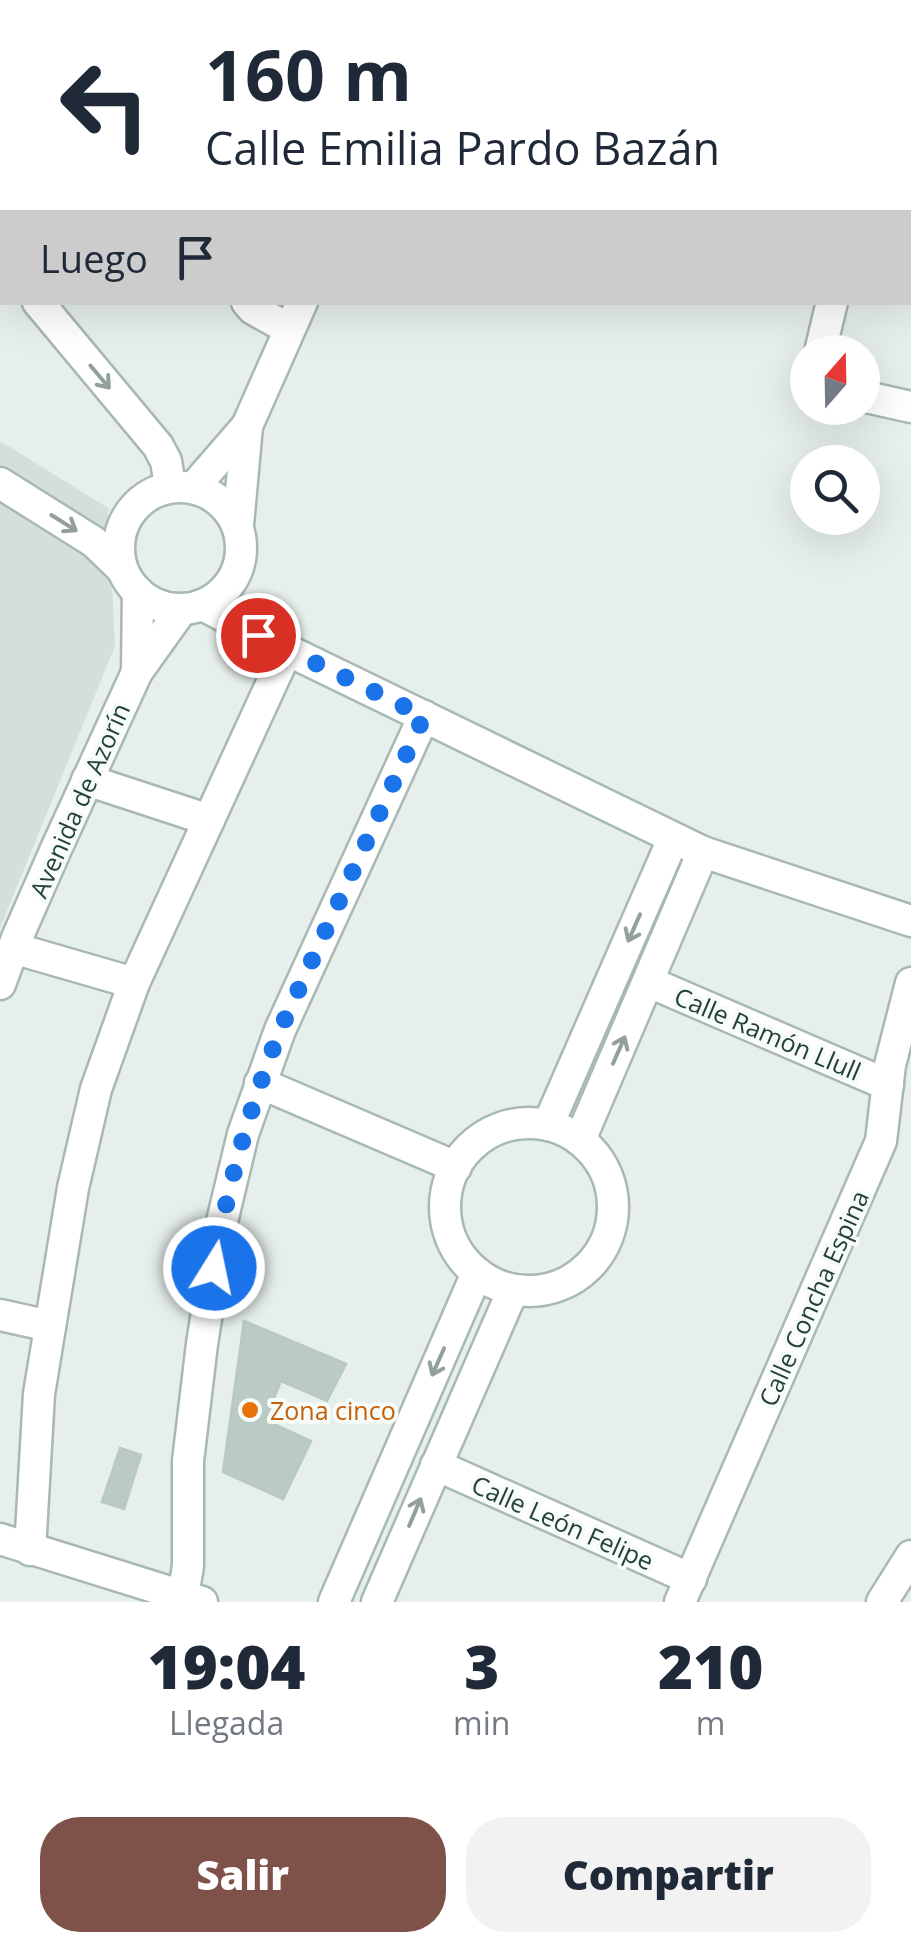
<!DOCTYPE html>
<html lang="es">
<meta charset="utf-8">
<style>
:root{--surface:#fff;--page:#f2f2f3;--text:#1f2937;--muted:#747a83;--accent:#7f5249}
body{margin:0;font-family:"Open Sans",sans-serif;background:var(--page);color:var(--text);height:100vh;display:flex;flex-direction:column;font-size:38px;white-space:nowrap}
*{box-sizing:border-box;margin:0}
p{font-size:32px;color:var(--muted)}
.icon{flex:none;width:55px;height:55px;fill:none;stroke:currentColor;stroke-width:2;stroke-linecap:round;stroke-linejoin:round}
.map{position:relative;height:1602px;overflow:hidden}
.sheet{display:flex;flex-direction:column;background:var(--surface);flex:1}
.sheet>*{flex:none}
.guide{position:absolute;left:0px;top:0px;width:912px;height:305px;box-shadow:0 10px 40px #0002;background:#fff;color:var(--text);overflow:hidden}
.needle{width:65px;rotate:20deg}
.buttons{position:absolute;left:790px;top:335px;display:grid;gap:20px}
.buttons a{display:grid;place-items:center;width:90px;height:90px;border-radius:50%;background:var(--surface);box-shadow:0 10px 40px #0002;font-size:50px}
.pin{position:absolute;display:grid;place-items:center;width:85px;height:85px;color:#fff;margin:-42px;border:5px solid #fff;border-radius:50%;box-shadow:0 2px 10px #0007}
.me{position:absolute;width:110px;margin:-55px;rotate:10deg;stroke-linejoin:round;filter:drop-shadow(0 0 8px #0008)}
.turn{display:flex;align-items:center;gap:35px;height:210px;padding:0 40px;font-size:45px}
.turn .icon{width:130px;height:130px;stroke-width:2.5}
.turn b{display:block;font-size:70px;line-height:85px}
.then{display:flex;align-items:center;height:95px;padding:0 40px;background:#0003;gap:20px;font-size:38px}
.eta{display:flex;justify-content:space-evenly;align-items:center;height:170px;text-align:center}
.eta b{font-size:60px;font-weight:800;line-height:70px}
.button{display:flex;gap:20px;margin-top:auto;padding:20px 40px}
.button a{flex:1;height:115px;border-radius:40px;background:var(--accent);color:#fff;font-size:40px;font-weight:800;line-height:115px;text-align:center}
.button a+a{background:var(--page);color:var(--text)}
.map>svg:first-child{display:block}
.built{fill:#d4dfda}
.building{fill:#bbcac4;stroke:#b8c9c2;stroke-width:2.5}
.lines{fill:none;stroke-linecap:round;stroke-linejoin:round}
.minor-casing{stroke:#a8b8b2;stroke-width:35}
.minor{stroke:#fff;stroke-width:30}
.oneway{stroke:#92a09c}
.route{stroke:#1a73e8;stroke-width:18;stroke-dasharray:0 32.4}
.food-dot{fill:#e8710a;stroke:#f7fbf9;stroke-width:4}
.labels{text-anchor:middle;dominant-baseline:central;stroke-width:8;stroke-linejoin:round;paint-order:stroke}
.street-label{font-size:25px;fill:#24423a;stroke:#f7fbf9}
.food-label{font-size:25px;fill:#c56008;stroke:#f7fbf9;text-anchor:start}
</style>
<div class="map">
<svg width="911" height="1602" viewBox="0 0 911 1602">
<rect width="100%" height="100%" fill="#e6efeb"/>
<polygon class="built" points="0,441 108,508 115,646 0,928"/>
<g class="building">
<polygon points="244,1321 346,1364 327,1401 281,1381 265,1420 311,1441 283,1499 223,1472"/>
<polygon points="120,1448 141,1455 124,1509 102,1502"/>
</g>
<g class="lines">
<g class="minor-casing">
<g id="minor">
<polyline points="196,0 198,2"/>
<polyline points="405,0 410,2"/>
<polyline points="619,0 623,2"/>
<polyline points="442,2 444,0"/>
<polyline points="735,2 736,0"/>
<polyline points="905,2 906,0"/>
<polyline points="0,12 2,15"/>
<polyline points="910,163 911,164"/>
<polyline points="0,258 2,261"/>
<polyline points="38,302 158,446 166,461 170,486"/>
<polyline points="247,302 253,309 289,329"/>
<polyline points="820,352 832,302"/>
<polyline points="862,396 911,407"/>
<polyline points="0,483 94,542 122,569"/>
<circle cx="180" cy="548" r="61"/>
<polyline points="194,487 247,426 302,302"/>
<polyline points="238,525 247,426"/>
<polyline points="203,605 287,650 703,852 580,1140"/>
<polyline points="137,672 138,592"/>
<polyline points="87,780 209,820"/>
<polyline points="703,852 911,921"/>
<polyline points="13,948 134,983"/>
<polyline points="649,982 888,1085"/>
<polyline points="0,984 17,938 56,849 137,672 182,609"/>
<polyline points="260,1083 456,1167"/>
<circle cx="529" cy="1207" r="84"/>
<polyline points="548,1125 673,839"/>
<polyline points="0,1315 50,1326"/>
<polyline points="436,1465 691,1579"/>
<polyline points="0,1539 202,1602"/>
<polyline points="30,1550 39,1394 73,1188 96,1089 134,983 287,650"/>
<polyline points="183,1596 188,1566 188,1461 202,1344 220,1230 243,1134 280,1030 424,716"/>
<polyline points="334,1602 477,1273"/>
<polyline points="377,1602 513,1290"/>
<polyline points="680,1602 881,1141 890,1065 911,983"/>
<polyline points="882,1602 911,1556"/>
</g>
</g>
<use href="#minor" class="minor"/>
</g>
<defs><path id="oneway-shaft" d="M-6 0H5M1.5-3L5.5 0L1.5 3" fill="none" stroke-width="1.6" stroke-linecap="round" stroke-linejoin="round" transform="scale(2.5)"/></defs>
<g class="oneway">
<use href="#oneway-shaft" transform="translate(100 377) rotate(50)"/>
<use href="#oneway-shaft" transform="translate(64 523) rotate(32)"/>
<use href="#oneway-shaft" transform="translate(634 928) rotate(114)"/>
<use href="#oneway-shaft" transform="translate(619 1050) rotate(-66)"/>
<use href="#oneway-shaft" transform="translate(438 1362) rotate(114)"/>
<use href="#oneway-shaft" transform="translate(415 1512) rotate(-67)"/>
</g>
<g class="lines">
<path class="route" d="M214,1268C227,1186 250,1107 280,1030L424,716L258,635"/>
</g>
<circle class="food-dot" cx="250" cy="1410" r="10"/>
<g class="labels">
<g class="street-label">
<text transform="translate(79 800) rotate(-66)">Avenida de Azorín</text>
<text transform="translate(768 1033) rotate(23)">Calle Ramón Llull</text>
<text transform="translate(813 1298) rotate(-66)">Calle Concha Espina</text>
<text transform="translate(563 1522) rotate(24)">Calle León Felipe</text>
</g>
<g class="food-label">
<text x="270" y="1410">Zona cinco</text>
</g>
</g>
</svg>
<div class="buttons">
<a><svg class="needle" viewBox="-14 -14 28 28"><path d="M0-13l5 13h-10z" fill="#e53935"/><path d="M0 13l5-13h-10z" fill="#747a83"/></svg></a>
<a><svg class="icon" aria-label="search" viewBox="0 0 24 24"><circle cx="10" cy="10" r="6"/><path d="M15 15l6 6"/></svg></a>
</div>
<div class="pin" style="left:258px;top:635px;background:#d93025"><svg class="icon" aria-label="arrive" viewBox="0 0 24 24"><path d="M6 21V4h12l-3 4 3 4H6"/></svg></div>
<svg class="me" style="left:214px;top:1268px" viewBox="-20 -20 40 40"><circle r="17" fill="#1a73e8" stroke="#fff" stroke-width="3"/><path d="M0-11L8 9 0 5-8 9z" fill="#fff"/></svg>
<div class="guide">
<div class="turn"><svg class="icon" aria-label="left" viewBox="0 0 24 24"><path d="M17 20v-9H6M10 6l-5 5 5 5"/></svg><div><b>160 m</b>Calle Emilia Pardo Bazán</div></div>
<div class="then">Luego<svg class="icon" aria-label="arrive" viewBox="0 0 24 24"><path d="M6 21V4h12l-3 4 3 4H6"/></svg></div>
</div>
</div>
<section class="sheet">
<div class="eta">
<div><b>19:04</b><p>Llegada</p></div>
<div><b>3</b><p>min</p></div>
<div><b>210</b><p>m</p></div>
</div>
<div class="button"><a>Salir</a><a>Compartir</a></div>
</section>
